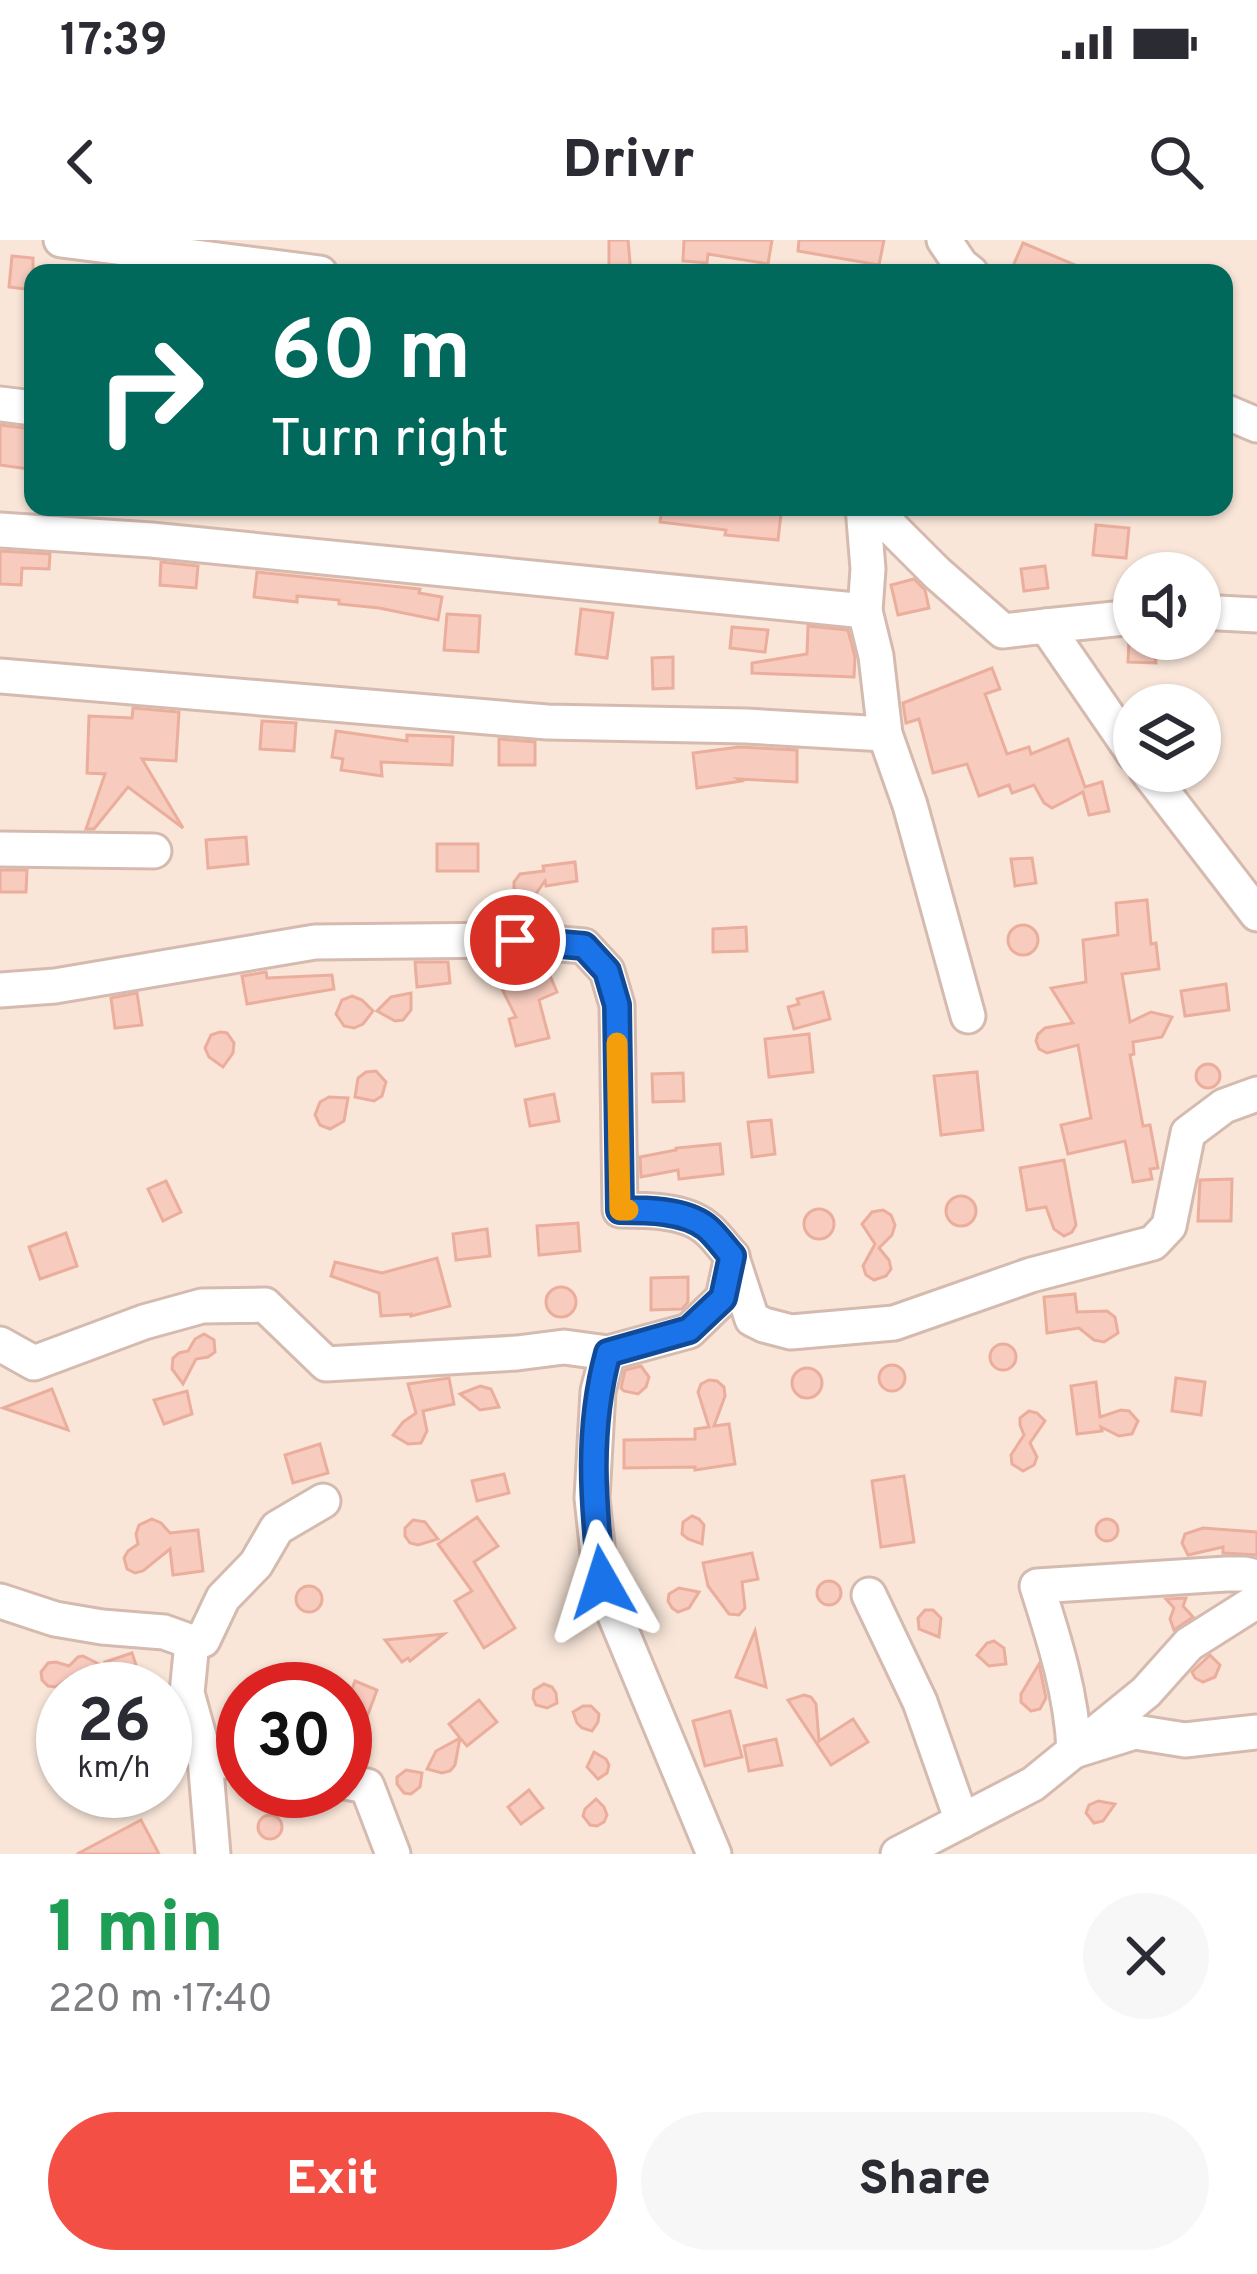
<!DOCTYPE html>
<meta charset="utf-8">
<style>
:root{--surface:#fff;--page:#f7f7f7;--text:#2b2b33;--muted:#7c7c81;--accent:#f34f44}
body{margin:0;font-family:Overpass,sans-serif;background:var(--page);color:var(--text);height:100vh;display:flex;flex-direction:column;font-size:45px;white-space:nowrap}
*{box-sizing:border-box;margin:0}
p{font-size:39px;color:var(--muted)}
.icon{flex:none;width:66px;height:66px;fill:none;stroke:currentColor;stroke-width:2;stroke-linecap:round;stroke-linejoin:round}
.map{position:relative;height:1614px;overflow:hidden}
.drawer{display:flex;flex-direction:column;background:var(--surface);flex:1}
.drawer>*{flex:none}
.hud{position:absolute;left:24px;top:24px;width:1209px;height:252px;border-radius:24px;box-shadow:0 3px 9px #0004;background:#00695c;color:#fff;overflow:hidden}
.tools{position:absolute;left:1113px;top:312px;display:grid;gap:24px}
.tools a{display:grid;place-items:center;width:108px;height:108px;border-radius:50%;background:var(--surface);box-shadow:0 3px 9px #0004;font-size:60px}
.speed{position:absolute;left:36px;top:1422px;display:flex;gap:24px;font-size:60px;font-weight:700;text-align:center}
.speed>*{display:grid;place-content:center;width:156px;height:156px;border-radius:50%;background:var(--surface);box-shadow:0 3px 9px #0004;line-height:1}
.speed small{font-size:30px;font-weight:400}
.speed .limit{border:18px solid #d22;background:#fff;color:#111}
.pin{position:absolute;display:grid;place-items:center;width:102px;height:102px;color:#fff;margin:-51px;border:6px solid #fff;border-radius:50%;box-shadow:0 3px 12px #0007}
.me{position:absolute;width:132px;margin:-66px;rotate:354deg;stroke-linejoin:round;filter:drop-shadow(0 0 9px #0008)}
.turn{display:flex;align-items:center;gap:42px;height:252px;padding:0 48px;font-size:54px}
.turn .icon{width:156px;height:156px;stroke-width:2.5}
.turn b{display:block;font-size:84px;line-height:102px}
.round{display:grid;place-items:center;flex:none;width:126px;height:126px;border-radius:63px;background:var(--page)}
.summary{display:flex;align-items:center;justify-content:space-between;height:204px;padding:0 48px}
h1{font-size:72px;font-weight:800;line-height:90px;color:#1e9e55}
.primary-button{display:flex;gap:24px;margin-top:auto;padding:24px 48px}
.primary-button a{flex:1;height:138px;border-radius:72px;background:var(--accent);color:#fff;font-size:48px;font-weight:800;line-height:138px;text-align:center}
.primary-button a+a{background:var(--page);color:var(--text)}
.status{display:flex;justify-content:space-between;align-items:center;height:84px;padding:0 60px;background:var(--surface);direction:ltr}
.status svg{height:33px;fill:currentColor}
header{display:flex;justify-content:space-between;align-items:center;height:156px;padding:0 48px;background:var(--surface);font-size:54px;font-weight:800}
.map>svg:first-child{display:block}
.residential{fill:#f9e6d9;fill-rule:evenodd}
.building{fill:#f7cbbe;stroke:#ebae9c;stroke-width:3}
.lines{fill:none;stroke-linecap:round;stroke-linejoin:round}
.minor-casing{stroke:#d5baaf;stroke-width:39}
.minor{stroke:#fff;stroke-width:33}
.route-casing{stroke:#114b97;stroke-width:30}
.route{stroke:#1a73e8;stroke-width:21}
.slow{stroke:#f59e0b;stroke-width:21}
</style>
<div class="status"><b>17:39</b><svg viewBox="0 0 49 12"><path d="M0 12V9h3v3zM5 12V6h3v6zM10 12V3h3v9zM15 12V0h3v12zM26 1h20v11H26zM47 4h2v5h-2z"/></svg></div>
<header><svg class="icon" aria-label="back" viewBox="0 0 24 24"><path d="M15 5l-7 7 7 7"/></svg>Drivr<svg class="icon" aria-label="search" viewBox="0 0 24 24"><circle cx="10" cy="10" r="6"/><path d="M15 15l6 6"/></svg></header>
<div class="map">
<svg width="1257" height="1614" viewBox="0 0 1257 1614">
<rect width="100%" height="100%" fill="#fef3e9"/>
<path class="residential" d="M0,0H1257V1614H0ZM33,33H1224V267H33ZM1134,333H1200V399H1134ZM1134,465H1200V531H1134ZM63,1449H165V1551H63ZM243,1449H345V1551H243Z"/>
<g class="building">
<polygon points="609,0 628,0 631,33 609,33"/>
<polygon points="684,0 772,0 768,24 708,14 707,23 683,21"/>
<polygon points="799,0 884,0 879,25 798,11"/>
<polygon points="1023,3 1094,33 1010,33"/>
<polygon points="12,16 33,18 33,50 9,47"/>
<polygon points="0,185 33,189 29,229 0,225"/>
<polygon points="662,267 697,267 781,274 778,300 725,295 726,290 660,282"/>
<polygon points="1096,285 1129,288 1126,318 1093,315"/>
<polygon points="0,311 50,314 49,329 22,328 21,345 0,344"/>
<polygon points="161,322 198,326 196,348 160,345"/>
<polygon points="1045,326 1048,348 1024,351 1021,329"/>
<polygon points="257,332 420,349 419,353 442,357 438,380 379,368 339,364 339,360 297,356 297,362 254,357"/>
<polygon points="914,339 925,350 929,368 898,375 891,345"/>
<polygon points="581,369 613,373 607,418 576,414"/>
<polygon points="447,374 480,376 478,412 444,410"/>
<polygon points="808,386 848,390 855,417 854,437 752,433 752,423 807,414"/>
<polygon points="732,387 768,390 765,412 730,408"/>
<polygon points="1129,399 1152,399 1156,423 1128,422"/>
<polygon points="673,417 673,448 653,449 652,418"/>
<polygon points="992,428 1000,449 985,454 1007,514 1029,507 1031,514 1068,499 1085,547 1102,542 1109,571 1089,575 1083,552 1052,568 1044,563 1034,545 1012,553 1009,545 979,556 967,524 933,533 919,479 906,483 903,463"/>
<polygon points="133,468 179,472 176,521 142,519 183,588 128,547 94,589 86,589 105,534 87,533 89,476 132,478"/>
<polygon points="262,481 296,483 294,511 260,509"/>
<polygon points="336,491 407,501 407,495 453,497 452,525 381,522 382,536 341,530 343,519 332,517"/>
<polygon points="499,499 535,502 535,525 499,525"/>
<polygon points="739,507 797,510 797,542 738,539 741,541 697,548 693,513"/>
<polygon points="246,597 248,624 208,628 206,600"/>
<rect x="437" y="604" width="41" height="27"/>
<polygon points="1032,618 1036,643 1015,646 1011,619"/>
<polygon points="575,622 577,641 546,646 545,641 535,655 527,657 519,655 514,648 514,642 520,634 544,631 543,626"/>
<polygon points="0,630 27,630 26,652 0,652"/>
<polygon points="1147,660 1151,704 1156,703 1159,729 1122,734 1130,782 1151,772 1172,777 1162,797 1133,802 1134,814 1130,815 1143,886 1150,885 1158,928 1150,929 1152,939 1133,942 1125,901 1068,914 1061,885 1091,878 1078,805 1047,813 1039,809 1036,801 1038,794 1045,788 1073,783 1051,748 1086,742 1083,700 1118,695 1116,663"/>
<circle cx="1023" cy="700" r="15"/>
<polygon points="746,687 747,711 713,712 713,689"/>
<polygon points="415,722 448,722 450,743 417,747"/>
<polygon points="545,724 557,752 539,760 549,798 516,806 509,779 516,777 496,737 514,736"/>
<polygon points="266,732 267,738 332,735 334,749 247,764 242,736"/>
<polygon points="1226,744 1229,770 1185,776 1181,751"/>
<polygon points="823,752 830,779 794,789 788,767 799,764 797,759"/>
<polygon points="137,753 142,785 115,788 111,758"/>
<polygon points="411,753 411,770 403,780 395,781 377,771 391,757"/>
<polygon points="352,756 362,760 373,771 363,784 354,788 344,786 336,774 342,760"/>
<polygon points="220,792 227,793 234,803 233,813 223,827 209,817 205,808 211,795"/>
<polygon points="809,794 813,832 769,837 765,799"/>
<circle cx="1208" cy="836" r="12"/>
<polygon points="376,831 386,842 382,856 374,861 355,857 358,838 366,832"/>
<polygon points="977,832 983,890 941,895 934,836"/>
<polygon points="683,833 684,861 653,862 652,834"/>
<polygon points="554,854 559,881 530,886 525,860"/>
<polygon points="329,857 348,858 344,881 330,889 320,885 315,875 320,862"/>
<polygon points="771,880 775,914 752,917 748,882"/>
<polygon points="720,904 723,934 679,939 678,930 641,937 640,917 676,910 676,908"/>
<polygon points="1064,920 1076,985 1072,992 1064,996 1054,989 1046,967 1027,970 1020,928"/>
<polygon points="1232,939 1231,981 1198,981 1200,940"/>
<polygon points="166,941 181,972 163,981 148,949"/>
<circle cx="961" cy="971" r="15"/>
<circle cx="819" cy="984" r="15"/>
<polygon points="883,970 891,975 895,985 892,995 879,1008 889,1020 891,1029 886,1036 874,1040 866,1035 863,1026 875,1004 862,984 872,972"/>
<polygon points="578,983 580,1011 539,1015 537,986"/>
<polygon points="487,989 490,1016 456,1020 453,994"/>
<polygon points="66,993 77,1026 40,1039 29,1007"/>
<polygon points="437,1018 450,1066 411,1076 411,1074 381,1076 379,1053 331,1036 335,1022 382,1033"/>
<polygon points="688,1037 688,1062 682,1069 651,1070 651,1038"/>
<circle cx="561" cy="1062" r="15"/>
<polygon points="1075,1054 1077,1072 1107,1071 1115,1077 1118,1093 1104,1102 1094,1100 1079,1088 1047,1093 1044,1057"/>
<polygon points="204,1094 214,1100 215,1112 208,1117 196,1119 183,1144 172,1129 173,1118 179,1113 188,1111 195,1099"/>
<circle cx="1003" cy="1117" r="13"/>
<circle cx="892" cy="1138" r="13"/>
<polygon points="641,1126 649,1137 646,1147 638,1154 624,1151 621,1148 625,1130"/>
<circle cx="807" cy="1143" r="15"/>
<polygon points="449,1138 454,1164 423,1171 427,1191 421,1203 408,1204 393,1195 403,1182 416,1173 408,1144"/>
<polygon points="1176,1138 1205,1142 1201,1175 1172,1171"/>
<polygon points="709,1140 717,1141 724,1147 725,1156 714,1186 729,1184 735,1224 695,1230 695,1227 624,1228 624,1200 695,1199 695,1189 709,1187 698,1152 701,1144"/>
<polygon points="1096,1142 1100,1177 1121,1170 1129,1171 1138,1181 1132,1194 1119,1196 1101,1187 1102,1191 1077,1194 1071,1146"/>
<polygon points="480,1146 491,1149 499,1167 480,1170 460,1154"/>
<polygon points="52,1149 68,1190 3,1168"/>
<polygon points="187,1151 192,1174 164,1184 154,1160"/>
<polygon points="1029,1171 1037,1173 1045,1181 1030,1203 1037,1217 1034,1225 1023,1231 1012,1224 1011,1215 1024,1195 1020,1185 1020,1178"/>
<polygon points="320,1204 328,1233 293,1243 285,1215"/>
<polygon points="504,1234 509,1253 477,1261 472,1241"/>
<polygon points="904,1236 914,1302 881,1307 872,1241"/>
<polygon points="692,1276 699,1279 704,1285 702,1304 688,1299 682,1294 683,1282"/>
<polygon points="477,1277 498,1306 474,1322 515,1388 484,1408 455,1361 472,1351 438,1304"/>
<circle cx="1107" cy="1290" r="11"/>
<polygon points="152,1279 161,1283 170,1293 198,1290 203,1331 173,1335 170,1309 143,1331 135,1333 127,1329 124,1318 128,1311 138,1304 136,1294 139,1285"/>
<polygon points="413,1280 425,1282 438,1299 418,1305 410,1303 405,1296 405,1288"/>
<polygon points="1203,1288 1257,1292 1257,1315 1223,1313 1223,1307 1188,1315 1182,1303 1185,1294"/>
<polygon points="752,1313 758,1339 742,1342 745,1368 739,1375 729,1374 708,1346 703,1323"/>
<circle cx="829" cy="1353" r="12"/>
<circle cx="309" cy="1359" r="13"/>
<polygon points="679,1348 699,1352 689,1368 678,1372 672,1368 668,1361 669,1354"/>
<polygon points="1186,1358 1183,1366 1193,1377 1174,1390 1170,1379 1174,1368 1166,1359"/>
<polygon points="925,1370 933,1370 941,1378 939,1397 919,1389 918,1378"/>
<polygon points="755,1391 766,1447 736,1437"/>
<polygon points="444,1394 410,1421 408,1418 402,1422 385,1400"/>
<polygon points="994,1401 1004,1408 1006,1424 989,1426 977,1415 987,1403"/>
<polygon points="132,1413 140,1437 114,1446 105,1422"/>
<polygon points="1210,1415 1220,1425 1215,1437 1203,1442 1195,1438 1192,1432"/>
<polygon points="83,1416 107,1428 85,1437 73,1435 56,1447 48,1446 42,1440 41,1432 48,1423 56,1422 69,1426 78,1417"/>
<polygon points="1039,1424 1046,1458 1040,1469 1031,1471 1021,1462 1021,1454"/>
<polygon points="355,1441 377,1450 367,1477 345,1468"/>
<polygon points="544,1444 552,1447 556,1453 557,1463 547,1468 536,1465 533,1458 534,1450"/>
<polygon points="804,1455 811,1457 816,1464 819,1501 853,1479 868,1502 831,1525 788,1460"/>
<polygon points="479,1460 497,1482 467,1506 460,1498 455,1525 450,1531 442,1533 427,1529 436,1511 460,1498 449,1484"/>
<polygon points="583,1466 591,1466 599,1474 598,1482 592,1491 582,1488 577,1483 573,1472"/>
<polygon points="730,1471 742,1517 705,1526 693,1481"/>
<polygon points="776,1499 782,1525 749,1531 744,1506"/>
<polygon points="594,1512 606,1519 609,1525 607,1533 598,1539 587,1527"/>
<polygon points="406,1530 422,1533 420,1547 411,1554 404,1553 397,1544 397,1537"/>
<polygon points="529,1550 543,1568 521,1584 508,1567"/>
<polygon points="596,1559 604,1567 607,1575 604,1582 597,1586 590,1585 583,1576 585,1569"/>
<polygon points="1098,1561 1115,1564 1103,1581 1094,1583 1086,1573 1089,1565"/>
<circle cx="270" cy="1587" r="12"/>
<polygon points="141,1580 159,1614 77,1614"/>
</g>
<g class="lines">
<g class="minor-casing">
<g id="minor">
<polyline points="61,0 320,33"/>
<polyline points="944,0 961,25 971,33"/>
<polyline points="0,164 33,168"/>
<polyline points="1224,171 1257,185"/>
<polyline points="863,267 868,329 865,371 876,416 885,494 910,565 968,776"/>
<polyline points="871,267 937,333 1003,391 1046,386 1134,514"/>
<polyline points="0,290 151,300 865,371"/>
<polyline points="1200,372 1257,375"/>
<polyline points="1046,386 1134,377"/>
<polyline points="0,436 547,482 746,486 885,494"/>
<polyline points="1147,531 1257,674"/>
<polyline points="0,609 154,611"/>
<path d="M0,750L55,746L315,702L515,700L584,706L607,731L617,765L620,970C646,970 684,970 705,987C715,994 723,1007 732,1016L723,1058L689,1091L608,1113L598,1151L592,1258L601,1342L714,1614"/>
<polyline points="732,1018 752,1079 764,1085 791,1092 894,1083 1031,1035 1153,1003 1169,986 1188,893 1224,866 1257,854"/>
<polyline points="0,1104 34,1123 144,1082 202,1066 265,1065 326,1124 517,1113 564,1107 608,1113"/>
<path d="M1257,1337L1245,1334H1226L1037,1346C1054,1399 1072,1455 1074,1511L1135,1492L1185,1500L1257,1492"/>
<polyline points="869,1355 920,1462 962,1581"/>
<polyline points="0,1361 55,1379 102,1387 164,1392 192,1402 187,1453 205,1518 213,1614"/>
<polyline points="192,1402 203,1400 223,1358 256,1324 277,1288 323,1261"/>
<polyline points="205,1518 243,1524"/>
<polyline points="345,1542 367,1546 393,1614"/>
<polyline points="898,1614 1033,1544 1146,1452 1189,1404 1257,1361"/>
</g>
</g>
<use href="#minor" class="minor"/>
</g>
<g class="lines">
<g class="route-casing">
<path id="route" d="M515,700L584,706L607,731L617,765L620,970C646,970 684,970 706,987C715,994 724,1007 732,1016L723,1058L689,1090L608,1113C587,1189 593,1264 602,1342"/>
</g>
<use href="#route" class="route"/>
<polyline class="slow" points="617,803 620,970 628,970"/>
</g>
</svg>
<div class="tools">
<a><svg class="icon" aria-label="sound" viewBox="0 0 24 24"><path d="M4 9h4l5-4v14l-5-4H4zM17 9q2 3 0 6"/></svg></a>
<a><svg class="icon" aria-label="layers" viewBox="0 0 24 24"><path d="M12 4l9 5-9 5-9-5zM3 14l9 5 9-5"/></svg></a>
</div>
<div class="speed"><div>26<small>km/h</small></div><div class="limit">30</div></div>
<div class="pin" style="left:515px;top:700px;background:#d93025"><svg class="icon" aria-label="arrive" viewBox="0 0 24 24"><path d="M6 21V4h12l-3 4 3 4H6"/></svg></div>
<svg class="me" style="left:602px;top:1342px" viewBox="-20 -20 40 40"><path d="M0-17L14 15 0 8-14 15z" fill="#1a73e8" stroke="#fff" stroke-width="4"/></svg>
<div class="hud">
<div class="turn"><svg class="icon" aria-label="right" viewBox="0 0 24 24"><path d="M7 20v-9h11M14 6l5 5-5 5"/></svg><div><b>60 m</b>Turn right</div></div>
</div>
</div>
<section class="drawer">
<div class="summary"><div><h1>1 min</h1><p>220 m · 17:40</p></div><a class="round"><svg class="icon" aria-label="close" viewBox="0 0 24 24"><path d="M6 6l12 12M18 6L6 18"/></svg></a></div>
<div class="primary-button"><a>Exit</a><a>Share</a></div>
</section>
